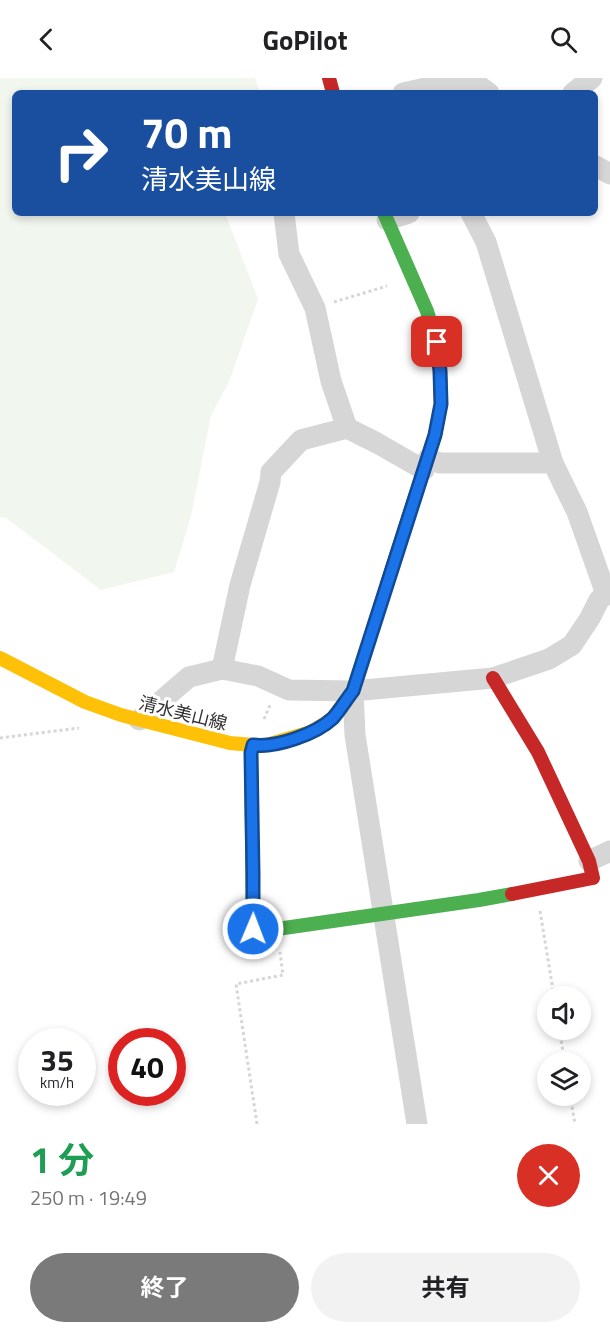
<!DOCTYPE html>
<html lang="ja">
<meta charset="utf-8">
<style>
:root{--surface:#fff;--page:#f2f2f2;--text:#202124;--muted:#757577;--accent:#7a7a7a}
body{margin:0;font-family:"Titillium Web","Noto Sans JP",sans-serif;background:var(--page);color:var(--text);height:100vh;display:flex;flex-direction:column;font-size:22px;white-space:nowrap}
*{box-sizing:border-box;margin:0}
p{font-size:20px;color:var(--muted)}
.icon{flex:none;width:33px;height:33px;fill:none;stroke:currentColor;stroke-width:2;stroke-linecap:round;stroke-linejoin:round}
.map{position:relative;height:1046px;overflow:hidden}
.panel{display:flex;flex-direction:column;background:var(--surface);flex:1}
.panel>*{flex:none}
.guide{position:absolute;left:12px;top:12px;width:586px;height:126px;border-radius:9px;box-shadow:0 3px 9px #0003;background:#1a4fa0;color:#fff;overflow:hidden}
.tools{position:absolute;left:537px;top:908px;display:grid;gap:12px}
.tools a{display:grid;place-items:center;width:54px;height:54px;border-radius:50%;background:var(--surface);box-shadow:0 3px 9px #0003;font-size:30px}
.speed{position:absolute;left:18px;top:950px;display:flex;gap:12px;font-size:30px;font-weight:700;text-align:center}
.speed>*{display:grid;place-content:center;width:78px;height:78px;border-radius:50%;background:var(--surface);box-shadow:0 3px 9px #0003;line-height:1}
.speed small{font-size:15px;font-weight:400}
.speed .limit{border:9px solid #d22;background:#fff;color:#111}
.pin{position:absolute;display:grid;place-items:center;width:51px;height:51px;color:#fff;margin:-26px;border-radius:12px;box-shadow:0 3px 9px #0006}
.me{position:absolute;width:66px;margin:-33px;rotate:1deg;stroke-linejoin:round;filter:drop-shadow(0 0 4px #0008)}
.turn{display:flex;align-items:center;gap:21px;height:126px;padding:0 30px;font-size:27px}
.turn .icon{width:78px;height:78px;stroke-width:2.5}
.turn b{display:block;font-size:42px;line-height:51px}
.round{display:grid;place-items:center;flex:none;width:63px;height:63px;border-radius:32px;background:var(--page)}
.headline{display:flex;align-items:center;justify-content:space-between;height:102px;padding:0 30px}
h1{font-size:36px;font-weight:700;line-height:45px;color:#1e9e55}
.action{display:flex;gap:12px;margin-top:auto;padding:12px 30px}
.action a{flex:1;height:69px;border-radius:36px;background:var(--accent);color:#fff;font-size:24px;font-weight:700;line-height:69px;text-align:center}
.action a+a{background:var(--page);color:var(--text)}
header{display:flex;justify-content:space-between;align-items:center;height:78px;padding:0 30px;background:var(--surface);font-size:27px;font-weight:700}
.map>svg:first-child{display:block}
.green{fill:#f1f6ee}
.lines{fill:none;stroke-linecap:round;stroke-linejoin:round}
.path{stroke:#d6d6d6;stroke-width:3;stroke-dasharray:3 3;stroke-linecap:butt}
.street{stroke:#d6d6d6;stroke-width:21}
.fast{stroke:#4caf50;stroke-width:14}
.slow{stroke:#ffc107;stroke-width:14}
.jam{stroke:#c62828;stroke-width:14}
.route-casing{stroke:#114b97;stroke-width:15}
.route{stroke:#1a73e8;stroke-width:10}
.labels{text-anchor:middle;dominant-baseline:central;stroke-width:6;stroke-linejoin:round;paint-order:stroke}
.street-label{font-size:18px;fill:#323232;stroke:#fff}
</style>
<header><svg class="icon" aria-label="back" viewBox="0 0 24 24"><path d="M15 5l-7 7 7 7"/></svg>GoPilot<svg class="icon" aria-label="search" viewBox="0 0 24 24"><circle cx="10" cy="10" r="6"/><path d="M15 15l6 6"/></svg></header>
<div class="map">
<svg width="610" height="1046" viewBox="0 0 610 1046">
<rect width="100%" height="100%" fill="#fff"/>
<polygon class="green" points="0,0 255,0 260,15 15,15 15,135 225,135 258,221 229,304 211,337 191,438 174,494 101,512 6,440 0,439"/>
<g class="lines">
<g class="path">
<polyline points="334,224 387,208"/>
<polyline points="264,641 271,625"/>
<polyline points="0,660 79,650"/>
<polyline points="540,833 554,918"/>
<polyline points="559,951 565,984"/>
<polyline points="570,1017 575,1046"/>
<polyline points="257,1046 236,906 283,897 280,874"/>
</g>
<g class="street">
<polyline points="403,15 461,2 478,7 489,15"/>
<polyline points="573,15 592,0"/>
<polyline points="596,88 610,96"/>
<polyline points="284,135 289,176 315,230 331,303 347,350"/>
<polyline points="471,135 486,164 553,385"/>
<polyline points="387,142 409,135"/>
<polyline points="428,381 440,385 553,385 577,434 606,516"/>
<polyline points="222,591 240,507 270,404 271,394 301,362 347,350 377,365 424,392"/>
<polyline points="353,613 355,657 417,1046"/>
<polyline points="139,642 189,599 222,591 258,598 289,612 353,613 493,600 549,581 572,567 590,540 599,522 606,516 610,515"/>
<polyline points="589,783 610,773"/>
</g>
<g class="fast">
<polyline points="384,135 427,233 433,253"/>
<polyline points="253,667 251,675 253,851 277,851 479,822 512,816"/>
</g>
<polyline class="slow" points="0,580 85,624 121,637 230,665 263,668 311,654 332,641 353,613 387,506"/>
<g class="jam">
<polyline points="329,0 333,15"/>
<polyline points="387,506 435,357 441,326 440,293 437,264 433,253"/>
<polyline points="493,600 538,674 589,783 593,800 512,816"/>
</g>
</g>
<g class="lines">
<g class="route-casing">
<path id="route" d="M253,851V796L251,675L253,667C276,670 316,656 333,640C340,632 346,622 353,613L435,357L441,326L440,293L437,264"/>
</g>
<use href="#route" class="route"/>
</g>
<g class="labels">
<g class="street-label">
<text transform="translate(183 635) rotate(14)">清水美山線</text>
</g>
</g>
</svg>
<div class="tools">
<a><svg class="icon" aria-label="sound" viewBox="0 0 24 24"><path d="M4 9h4l5-4v14l-5-4H4zM17 9q2 3 0 6"/></svg></a>
<a><svg class="icon" aria-label="layers" viewBox="0 0 24 24"><path d="M12 4l9 5-9 5-9-5zM3 14l9 5 9-5"/></svg></a>
</div>
<div class="speed"><div>35<small>km/h</small></div><div class="limit">40</div></div>
<div class="pin" style="left:437px;top:264px;background:#d93025"><svg class="icon" aria-label="arrive" viewBox="0 0 24 24"><path d="M6 21V4h12l-3 4 3 4H6"/></svg></div>
<svg class="me" style="left:253px;top:851px" viewBox="-20 -20 40 40"><circle r="17" fill="#1a73e8" stroke="#fff" stroke-width="3"/><path d="M0-11L8 9 0 5-8 9z" fill="#fff"/></svg>
<div class="guide">
<div class="turn"><svg class="icon" aria-label="right" viewBox="0 0 24 24"><path d="M7 20v-9h11M14 6l5 5-5 5"/></svg><div><b>70 m</b>清水美山線</div></div>
</div>
</div>
<section class="panel">
<div class="headline"><div><h1>1 分</h1><p>250 m · 19:49</p></div><a class="round" style="background:#d93025;color:#fff"><svg class="icon" aria-label="close" viewBox="0 0 24 24"><path d="M6 6l12 12M18 6L6 18"/></svg></a></div>
<div class="action"><a>終了</a><a>共有</a></div>
</section>
